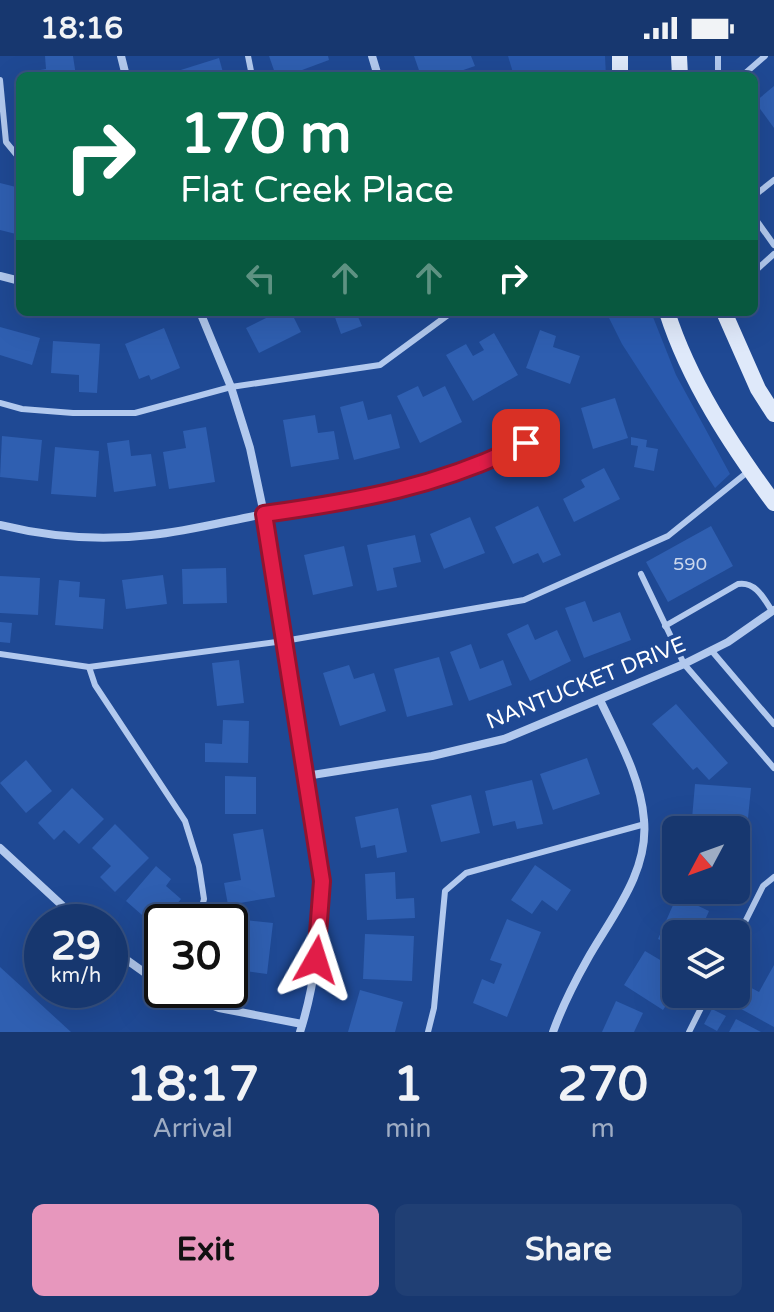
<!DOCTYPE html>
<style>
:root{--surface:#17376f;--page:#203f74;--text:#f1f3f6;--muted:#9eacc3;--line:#365182;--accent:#e797bd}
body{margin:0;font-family:"Varela Round",sans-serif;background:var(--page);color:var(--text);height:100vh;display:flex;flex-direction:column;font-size:30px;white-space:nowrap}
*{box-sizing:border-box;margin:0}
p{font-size:26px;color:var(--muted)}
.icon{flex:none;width:44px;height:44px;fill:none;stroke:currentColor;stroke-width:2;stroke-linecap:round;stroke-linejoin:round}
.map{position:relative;height:976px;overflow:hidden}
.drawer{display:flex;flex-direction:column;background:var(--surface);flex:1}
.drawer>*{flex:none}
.banner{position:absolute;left:16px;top:16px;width:742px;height:244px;border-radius:12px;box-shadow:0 8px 32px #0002,0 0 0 2px var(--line);background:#0b6e4f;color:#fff;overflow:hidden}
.needle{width:52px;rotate:229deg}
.buttons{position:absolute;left:662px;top:760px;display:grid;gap:16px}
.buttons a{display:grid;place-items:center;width:88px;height:88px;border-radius:12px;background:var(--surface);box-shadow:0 8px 32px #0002,0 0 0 2px var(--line);font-size:40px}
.speed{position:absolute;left:24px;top:848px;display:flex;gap:16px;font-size:40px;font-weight:700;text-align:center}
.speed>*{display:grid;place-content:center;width:104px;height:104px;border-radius:50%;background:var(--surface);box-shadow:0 8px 32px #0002,0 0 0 2px var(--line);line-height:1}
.speed small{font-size:20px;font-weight:400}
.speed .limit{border:4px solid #111;border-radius:12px;background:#fff;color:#111}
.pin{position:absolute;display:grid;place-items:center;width:68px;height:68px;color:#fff;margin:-34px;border-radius:16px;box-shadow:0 4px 12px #0006}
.me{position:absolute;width:88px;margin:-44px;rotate:6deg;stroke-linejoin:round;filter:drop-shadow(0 0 6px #0008)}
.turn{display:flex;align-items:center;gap:28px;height:168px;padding:0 32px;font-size:36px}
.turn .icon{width:104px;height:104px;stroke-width:2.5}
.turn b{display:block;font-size:56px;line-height:68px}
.lanes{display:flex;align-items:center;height:76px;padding:0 32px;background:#0003;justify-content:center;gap:40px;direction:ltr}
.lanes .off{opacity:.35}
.eta{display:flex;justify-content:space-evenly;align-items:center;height:136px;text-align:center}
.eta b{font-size:48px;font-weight:800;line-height:56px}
.primary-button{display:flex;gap:16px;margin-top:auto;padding:16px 32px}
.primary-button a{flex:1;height:92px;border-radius:12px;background:var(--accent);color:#111;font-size:32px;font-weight:800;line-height:92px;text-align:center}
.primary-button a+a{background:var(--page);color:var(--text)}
.status{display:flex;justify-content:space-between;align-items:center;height:56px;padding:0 40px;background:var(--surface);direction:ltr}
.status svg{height:22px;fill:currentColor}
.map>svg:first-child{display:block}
.green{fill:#2959ad}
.building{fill:#2f5fb1}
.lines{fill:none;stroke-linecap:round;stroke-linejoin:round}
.lane{stroke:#b2c9ee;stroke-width:6}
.street{stroke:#b2c9ee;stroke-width:8}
.secondary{stroke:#dfe9fa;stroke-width:16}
.route-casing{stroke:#92132f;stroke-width:20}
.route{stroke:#e11d48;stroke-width:14}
.labels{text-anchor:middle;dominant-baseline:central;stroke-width:8;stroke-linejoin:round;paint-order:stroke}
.number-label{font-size:18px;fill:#cbd7ec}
.street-label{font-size:22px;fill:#fff;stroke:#1f4994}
</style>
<div class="status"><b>18:16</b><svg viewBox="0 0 49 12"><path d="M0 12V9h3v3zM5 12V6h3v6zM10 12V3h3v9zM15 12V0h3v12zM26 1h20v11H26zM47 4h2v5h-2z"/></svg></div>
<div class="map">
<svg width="774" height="976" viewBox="0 0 774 976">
<rect width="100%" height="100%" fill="#1f4994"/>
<g class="green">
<polygon points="508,0 605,0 606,20 514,20"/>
<polygon points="606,256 651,256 676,319 730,418 715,432 622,288"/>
</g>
<g class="building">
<polygon points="45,0 73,0 76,20 35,20 34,15 46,13"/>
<polygon points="269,0 328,0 329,4 286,20 276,20"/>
<polygon points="414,0 471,0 475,10 446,20 421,20"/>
<polygon points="219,2 224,20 169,20 168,18"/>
<polygon points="774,30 774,72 755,46"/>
<polygon points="0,127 20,132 20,179 0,174"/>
<polygon points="278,256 291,256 301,276 259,297 246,272"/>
<polygon points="333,256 356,256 362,270 341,278"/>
<polygon points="0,271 40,282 32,309 0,299"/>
<polygon points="164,272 180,312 151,324 149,319 139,323 125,288"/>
<polygon points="540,274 556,280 553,291 580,300 570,328 526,312"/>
<polygon points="494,277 518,319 473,345 446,299 466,288 473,300 484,294 479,286"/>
<polygon points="53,285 100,288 97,337 79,336 79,319 51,317"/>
<polygon points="418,330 423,341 445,330 462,366 420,387 397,340"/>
<polygon points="615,342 628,382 593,393 581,352"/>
<polygon points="363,345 368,364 391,358 400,392 354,404 340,351"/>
<polygon points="315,359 318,377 334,375 339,403 291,411 283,364"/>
<polygon points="206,371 215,426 169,433 163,396 186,392 183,375"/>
<polygon points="2,380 42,384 38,425 0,421"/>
<polygon points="631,381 647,384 646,391 658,393 654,415 634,411 638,390 631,389"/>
<polygon points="129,384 131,400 151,398 156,430 114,436 107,387"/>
<polygon points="55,391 99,395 96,441 51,438"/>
<polygon points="604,412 620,443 574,466 563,443 585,431 581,424"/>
<polygon points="538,450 561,499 543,507 538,497 513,508 495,471"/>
<polygon points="470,461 485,497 444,513 430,478"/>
<polygon points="711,470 733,510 668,546 646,506"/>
<polygon points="415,479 421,506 393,512 397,531 377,535 367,489"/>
<polygon points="344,490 353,530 313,539 304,499"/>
<polygon points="226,512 227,547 183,548 182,513"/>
<polygon points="163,519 167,548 126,553 122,524"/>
<polygon points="0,520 40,522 38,559 0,557"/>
<polygon points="59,524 80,526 79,541 105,543 103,573 55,569"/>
<polygon points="585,545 593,566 620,556 631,584 584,602 565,552"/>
<polygon points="0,566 12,567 10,587 0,586"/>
<polygon points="528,568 535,584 557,574 571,605 530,625 507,578"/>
<polygon points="471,588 480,613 503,604 512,629 469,645 450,596"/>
<polygon points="439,601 453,649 407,661 394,613"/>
<polygon points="239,604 244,647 217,650 212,607"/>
<polygon points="349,609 354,623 374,617 386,655 340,670 323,617"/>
<polygon points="676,648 728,707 709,724 697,711 693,714 652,668"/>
<polygon points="223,664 249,665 248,707 205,706 205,687 222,688"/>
<polygon points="587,702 600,738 553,754 540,718"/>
<polygon points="26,704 52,735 26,757 0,727"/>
<polygon points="225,720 256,721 256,758 225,758"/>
<polygon points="532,724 543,768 517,773 515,765 493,770 485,735"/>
<polygon points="695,728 751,732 748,762 730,761 729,774 691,774"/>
<polygon points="72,732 104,763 79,788 64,774 54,784 38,767"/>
<polygon points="471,739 480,777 441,786 431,749"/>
<polygon points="398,752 407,796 377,802 375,789 361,792 355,761"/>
<polygon points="115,768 149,802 115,836 100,821 111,810 92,792"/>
<polygon points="263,773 275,841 228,849 224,827 241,824 233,778"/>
<polygon points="535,809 571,834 557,855 542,844 532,858 511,844"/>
<polygon points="156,810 171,823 166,830 181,843 157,872 126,845"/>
<polygon points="395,816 396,843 414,842 415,862 367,864 365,818"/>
<polygon points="677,840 709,855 699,878 676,878 676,891 658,883"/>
<polygon points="507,863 541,876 507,961 473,947 482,923 494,928 502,908 490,904"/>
<polygon points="245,864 273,867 267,918 230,913 230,883 243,885"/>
<polygon points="365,878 414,880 412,925 363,923"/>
<polygon points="645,895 672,911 661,929 674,937 663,954 624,929"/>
<polygon points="774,909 774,971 732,948 744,928 759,936"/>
<polygon points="0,911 71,976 0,976"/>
<polygon points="360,934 403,946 395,976 348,976"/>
<polygon points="616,945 643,957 634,976 602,976"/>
<polygon points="712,953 726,960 717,975 704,968"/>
<polygon points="736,963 761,976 729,976"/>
</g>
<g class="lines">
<g class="lane">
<polyline points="248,0 252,20"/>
<polyline points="718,0 718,20"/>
<polyline points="742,20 765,0"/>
<polyline points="0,24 6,86 20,103"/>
<polyline points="754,140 774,124"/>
<polyline points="754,161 774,189"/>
<polyline points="754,216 774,198"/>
<polyline points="0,347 22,353 73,357 135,357 231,331 380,309 452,256"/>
<polyline points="641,518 684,608 774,712"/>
<path d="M665,570L738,528C756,525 764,543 772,555"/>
<polyline points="711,594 774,668"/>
<polyline points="0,598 89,611 284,585 524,544 668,480 750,414"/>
<polyline points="89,611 95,629 185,765 199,810 204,843 198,866"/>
<polyline points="736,884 763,830 774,821"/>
<polyline points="428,976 434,952 445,835 466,817 645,768"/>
<polyline points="689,976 708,938"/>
</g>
<g class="street">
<polyline points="121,0 126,20"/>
<polyline points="372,0 378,20"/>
<polyline points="0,220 20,225"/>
<path d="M200,256L231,331L250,392L264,458L322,825C320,877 316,926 300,976"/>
<path d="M0,469C49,481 101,485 151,479C189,475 227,465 264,458C362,442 436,432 526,387"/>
<polyline points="306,720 432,700 504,683 684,608 728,586 774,554"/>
<polyline points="0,792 80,866"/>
<polyline points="110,892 162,929"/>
<polyline points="173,934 219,952 302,968"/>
<path d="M553,976C562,951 574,927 587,904C611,861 649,817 644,764C641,722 618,682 600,644"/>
</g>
<g class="secondary">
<polyline points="620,0 620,20"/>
<polyline points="679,0 680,20"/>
<path d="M667,256C689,325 731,389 774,447"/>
<polyline points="724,256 758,333 774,358"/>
</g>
</g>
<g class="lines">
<g class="route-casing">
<path id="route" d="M316,904L322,825L264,458C358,445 441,430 526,387"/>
</g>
<use href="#route" class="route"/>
</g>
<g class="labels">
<g class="number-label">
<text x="690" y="508">590</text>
</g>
<g class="street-label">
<text transform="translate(586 627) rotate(-22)">NANTUCKET DRIVE</text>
</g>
</g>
</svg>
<div class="buttons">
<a><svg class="needle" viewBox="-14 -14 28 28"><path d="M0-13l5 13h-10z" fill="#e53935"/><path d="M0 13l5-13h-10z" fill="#9eacc3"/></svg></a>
<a><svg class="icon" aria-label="layers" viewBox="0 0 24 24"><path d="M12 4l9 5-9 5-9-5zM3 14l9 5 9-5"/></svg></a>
</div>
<div class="speed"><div>29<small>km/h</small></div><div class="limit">30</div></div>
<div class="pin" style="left:526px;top:387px;background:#d93025"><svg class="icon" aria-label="arrive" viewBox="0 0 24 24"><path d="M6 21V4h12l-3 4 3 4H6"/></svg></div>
<svg class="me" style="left:316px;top:904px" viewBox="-20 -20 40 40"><path d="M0-17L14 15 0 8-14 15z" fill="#e11d48" stroke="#fff" stroke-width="4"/></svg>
<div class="banner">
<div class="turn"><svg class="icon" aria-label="right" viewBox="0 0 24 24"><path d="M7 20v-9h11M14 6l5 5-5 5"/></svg><div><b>170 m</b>Flat Creek Place</div></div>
<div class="lanes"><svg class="icon off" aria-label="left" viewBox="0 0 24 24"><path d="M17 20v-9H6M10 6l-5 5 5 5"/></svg><svg class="icon off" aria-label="ahead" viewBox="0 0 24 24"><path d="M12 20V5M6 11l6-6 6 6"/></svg><svg class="icon off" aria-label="ahead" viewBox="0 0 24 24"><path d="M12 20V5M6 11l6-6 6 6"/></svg><svg class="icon" aria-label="right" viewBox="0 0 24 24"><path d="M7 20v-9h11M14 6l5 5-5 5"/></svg></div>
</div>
</div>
<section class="drawer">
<div class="eta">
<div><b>18:17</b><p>Arrival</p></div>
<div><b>1</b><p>min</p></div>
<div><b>270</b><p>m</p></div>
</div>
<div class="primary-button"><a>Exit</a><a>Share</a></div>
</section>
